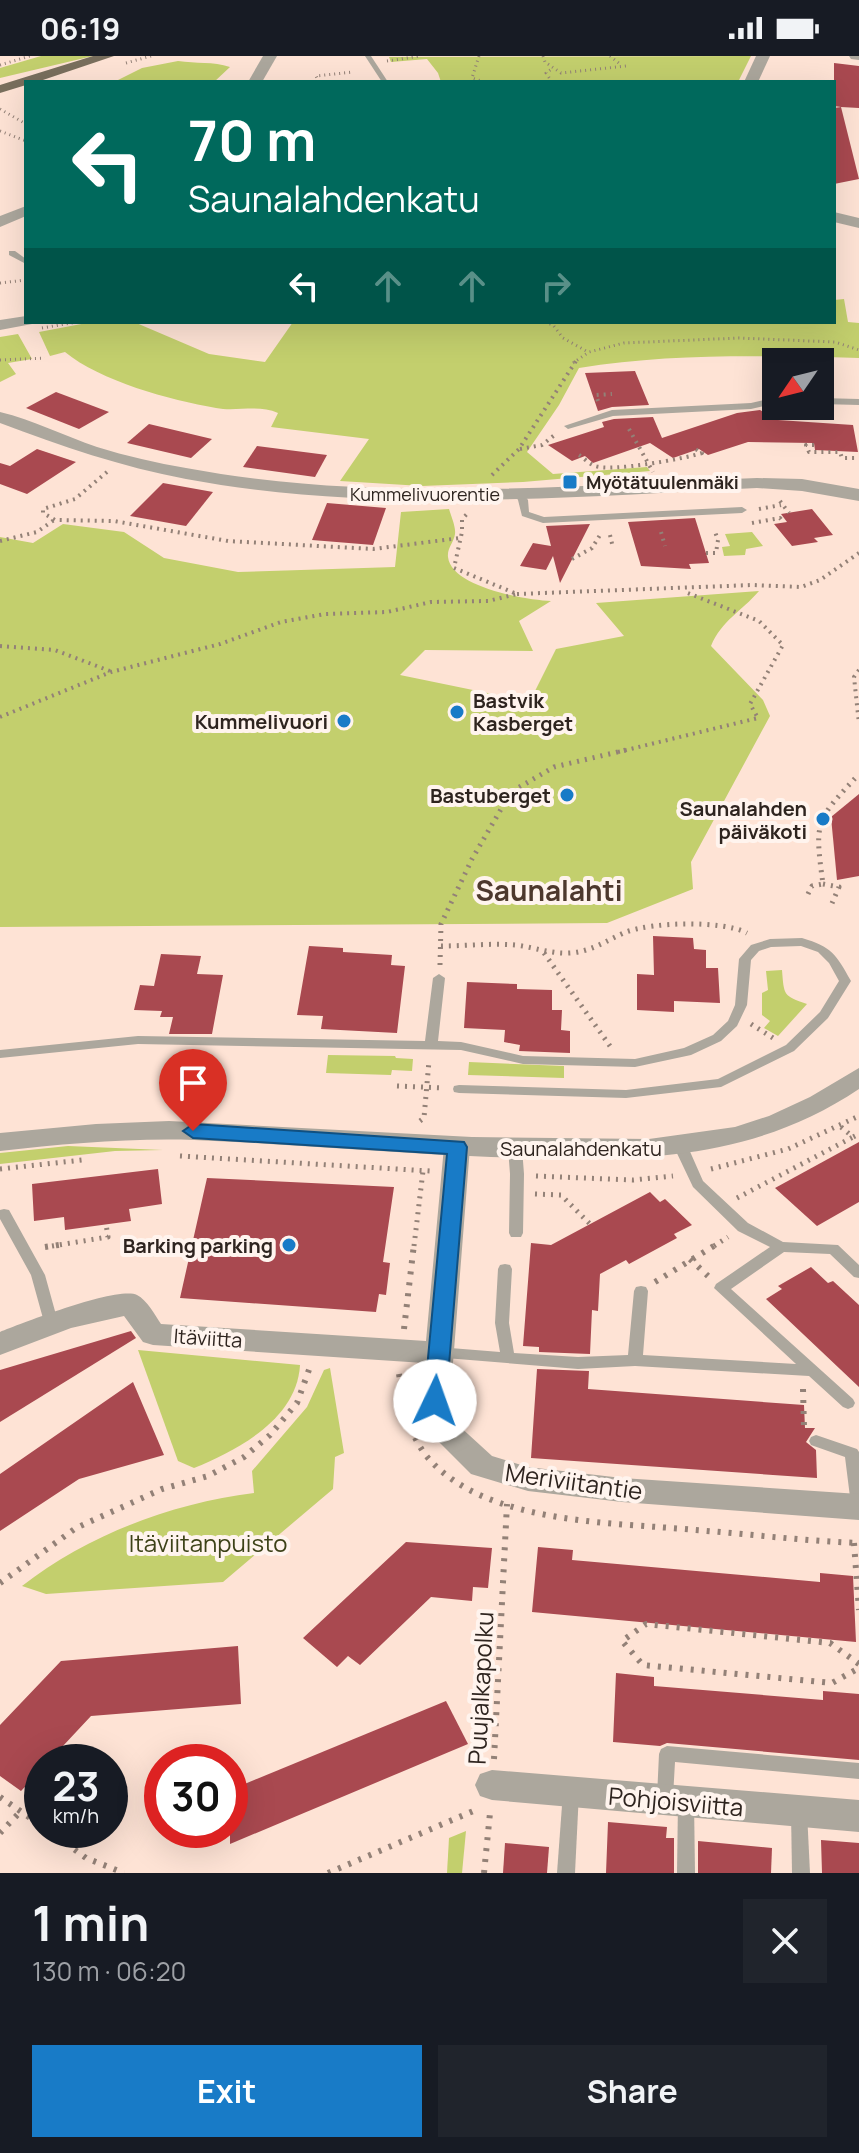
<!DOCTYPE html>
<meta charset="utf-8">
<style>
:root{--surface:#171b24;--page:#20242c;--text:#f1f3f6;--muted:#9ea1a6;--accent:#187bc7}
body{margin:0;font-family:Manrope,sans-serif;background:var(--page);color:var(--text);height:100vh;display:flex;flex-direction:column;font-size:30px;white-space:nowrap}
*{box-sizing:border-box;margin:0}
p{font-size:26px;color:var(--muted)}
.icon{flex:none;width:44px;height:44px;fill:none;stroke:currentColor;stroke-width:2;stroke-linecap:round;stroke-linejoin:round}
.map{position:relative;height:1817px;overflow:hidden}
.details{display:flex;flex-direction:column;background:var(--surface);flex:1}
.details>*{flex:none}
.hud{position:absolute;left:24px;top:24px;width:812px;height:244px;border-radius:0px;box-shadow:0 8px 32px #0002;background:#00695c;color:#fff;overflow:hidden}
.needle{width:52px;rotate:235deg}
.tools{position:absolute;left:762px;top:292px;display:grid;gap:16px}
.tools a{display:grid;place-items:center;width:72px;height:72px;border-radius:0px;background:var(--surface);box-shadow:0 8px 32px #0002;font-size:40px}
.speed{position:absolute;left:24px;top:1688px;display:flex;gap:16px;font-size:40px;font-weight:700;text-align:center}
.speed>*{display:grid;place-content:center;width:104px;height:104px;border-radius:50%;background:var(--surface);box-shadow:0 8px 32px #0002;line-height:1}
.speed small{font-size:20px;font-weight:400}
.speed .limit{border:12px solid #d22;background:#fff;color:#111}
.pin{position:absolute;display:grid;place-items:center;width:68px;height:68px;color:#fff;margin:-82px -34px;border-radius:50% 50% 50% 0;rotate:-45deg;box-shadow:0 0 8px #0007}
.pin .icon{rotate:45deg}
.me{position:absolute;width:88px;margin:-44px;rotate:3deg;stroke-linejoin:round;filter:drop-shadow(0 0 6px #0008)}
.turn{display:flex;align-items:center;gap:28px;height:168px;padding:0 32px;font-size:36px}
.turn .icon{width:104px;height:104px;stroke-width:2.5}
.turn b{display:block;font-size:56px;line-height:68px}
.lanes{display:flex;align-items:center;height:76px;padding:0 32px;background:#0003;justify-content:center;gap:40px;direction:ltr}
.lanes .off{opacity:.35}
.round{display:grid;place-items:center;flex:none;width:84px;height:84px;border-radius:0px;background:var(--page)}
.headline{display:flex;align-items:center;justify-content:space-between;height:136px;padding:0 32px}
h1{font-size:48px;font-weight:700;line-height:60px}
.action{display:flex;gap:16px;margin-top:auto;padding:16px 32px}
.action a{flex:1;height:92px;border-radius:0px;background:var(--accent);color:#fff;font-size:32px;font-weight:700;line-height:92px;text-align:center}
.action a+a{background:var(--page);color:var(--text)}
.status{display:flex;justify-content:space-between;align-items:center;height:56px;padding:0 40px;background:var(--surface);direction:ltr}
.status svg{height:22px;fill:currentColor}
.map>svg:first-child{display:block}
.green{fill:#c3cf6d}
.building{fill:#a94950}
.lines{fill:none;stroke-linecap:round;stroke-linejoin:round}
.path-far3{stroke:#938177;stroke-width:3;stroke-dasharray:1 4;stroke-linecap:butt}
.path-far2{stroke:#938177;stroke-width:4;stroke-dasharray:2 5;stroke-linecap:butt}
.path-far1{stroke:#938177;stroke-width:5;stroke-dasharray:2 6;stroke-linecap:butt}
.path{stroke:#938177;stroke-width:6;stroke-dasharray:3 8;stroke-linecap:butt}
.service{fill:#aca79d;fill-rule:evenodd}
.minor{fill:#aca79d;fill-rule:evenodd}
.tertiary{fill:#aca79d;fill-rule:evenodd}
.primary{fill:#796f5d;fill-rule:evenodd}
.route{fill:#187bc7;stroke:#105081;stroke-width:2}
.poi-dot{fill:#187bc7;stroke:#fff4ee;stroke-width:3}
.labels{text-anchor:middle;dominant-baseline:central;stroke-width:8;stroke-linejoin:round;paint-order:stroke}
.far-poi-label{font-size:18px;font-weight:bold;fill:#2e241f;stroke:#fff4ee;text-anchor:start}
.far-street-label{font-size:18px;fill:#2e241f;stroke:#fff4ee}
.poi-label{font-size:20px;font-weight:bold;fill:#2e241f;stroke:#fff4ee;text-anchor:end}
.street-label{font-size:20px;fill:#2e241f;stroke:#fff4ee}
.near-street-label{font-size:24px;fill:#2e241f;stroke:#fff4ee}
.near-park-label{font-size:24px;fill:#3d4218;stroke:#fff4ee}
.district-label{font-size:28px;font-weight:bold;fill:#4d382d;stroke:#fff4ee}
</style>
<div class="status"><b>06:19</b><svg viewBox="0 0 49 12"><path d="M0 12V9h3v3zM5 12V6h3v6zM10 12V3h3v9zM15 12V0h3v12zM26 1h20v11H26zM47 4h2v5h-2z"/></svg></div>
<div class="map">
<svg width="859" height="1817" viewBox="0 0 859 1817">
<rect width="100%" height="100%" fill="#fee3d5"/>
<g class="green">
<polygon points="41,0 93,0 0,22 0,12"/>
<polygon points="751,0 738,26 441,26 438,17 427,3 391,6 389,1"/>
<path d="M178,5C196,8 213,5 230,11L214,26H114L142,12Z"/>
<path d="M844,243L848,266L859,267V302C766,300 671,297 579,312L559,349L527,396L553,418L647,411L650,415L523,426L422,430L340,425L369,383L271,371L278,357C259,348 236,356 216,352C170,344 100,325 65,296L50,300L39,276L92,266H134L209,298L265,306L293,266H834V244Z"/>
<polygon points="18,278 32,303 8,307 16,318 0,326 0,281"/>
<path d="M449,453C451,460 456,471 455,478C454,486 447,492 448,501C451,531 526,544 551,545L519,565L533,595L425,594L400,619L507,641L526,653L556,593L624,580L596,547L759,535C741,556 722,564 711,590L763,644L770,660L691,806L693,833L607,867L0,871V481L33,487L63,468L124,476L164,502L238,516L395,511L401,456Z"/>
<polygon points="752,476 763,490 746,493 745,499 724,500 722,491 730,490 725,478"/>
<path d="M782,914C784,939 783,940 807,948L778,980L764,972L770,965L762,959V937L768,934L766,915Z"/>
<polygon points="328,999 395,1000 396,1002 413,1003 412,1015 392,1014 391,1019 326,1017"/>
<polygon points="469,1006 564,1010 564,1022 468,1019"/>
<polygon points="68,1090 163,1094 115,1095 0,1108 0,1097"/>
<path d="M138,1294L300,1309C297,1363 238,1394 194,1412L178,1405Z"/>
<path d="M330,1312L344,1397L335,1401L333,1433L223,1526L46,1538L22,1530C87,1479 173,1447 254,1437L252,1415L307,1351L324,1314Z"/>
<polygon points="466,1775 462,1817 447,1817 449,1782"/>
</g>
<g class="building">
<polygon points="834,7 859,10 859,52 841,51 859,123 834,128 834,52 841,51 834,50"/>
<polygon points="635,315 649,349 612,351 598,355 585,317"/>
<polygon points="56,336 109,356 79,373 26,352"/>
<polygon points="760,354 778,364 853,369 858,396 815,394 814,387 748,386 708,399 699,393 673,402 650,387 593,407 585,400 572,405 548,389 604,371 602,366 614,363 653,361 662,382 737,357"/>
<polygon points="149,368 212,383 191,402 127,387"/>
<polygon points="257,390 327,399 315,421 243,411"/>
<polygon points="37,393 76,406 27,438 0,428 0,407 10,410"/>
<polygon points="163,427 213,436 186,470 130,460"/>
<polygon points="327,447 386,452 373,489 312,484"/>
<polygon points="812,453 833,479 814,482 818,486 792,490 774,468 787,466 781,458"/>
<polygon points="695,462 709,507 689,508 691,513 641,510 628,466"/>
<polygon points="590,468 560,527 553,500 546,514 520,510 533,487 551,490 546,470"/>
<polygon points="859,738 859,820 837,824 831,761"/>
<polygon points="653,880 693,882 694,893 706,894 706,912 718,912 720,947 674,945 674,956 637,954 637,918 654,919"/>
<polygon points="309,890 343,892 343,896 392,899 391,909 405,910 397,977 321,973 323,960 297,959"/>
<polygon points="161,898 201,900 197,918 223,919 212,978 169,978 173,961 160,961 162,955 134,954 140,929 154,930"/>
<polygon points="467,926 517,928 517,933 552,934 552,954 562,954 561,974 570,975 570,997 519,995 520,989 504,986 505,974 464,972"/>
<polygon points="859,1086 859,1146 817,1170 775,1132"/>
<polygon points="158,1113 162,1148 129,1153 131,1165 65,1174 64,1161 34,1165 32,1128"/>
<polygon points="207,1122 394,1131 383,1206 390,1207 386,1239 379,1238 376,1256 180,1242"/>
<polygon points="650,1136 660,1146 665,1143 692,1169 674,1178 677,1182 629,1208 626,1204 600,1218 598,1255 592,1254 590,1298 539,1296 539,1291 523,1290 531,1187 551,1189"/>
<polygon points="811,1211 828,1227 833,1225 859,1249 859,1331 766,1243 782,1233 778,1230"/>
<polygon points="131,1275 136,1282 0,1366 0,1314"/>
<polygon points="537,1313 589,1315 588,1333 804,1349 805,1372 815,1372 806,1386 816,1394 817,1422 531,1402"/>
<polygon points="133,1326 164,1399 79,1423 0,1475 0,1418"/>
<polygon points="406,1486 492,1492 488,1532 473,1531 472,1545 431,1541 360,1609 348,1600 337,1611 303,1582"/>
<polygon points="538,1491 573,1494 572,1504 820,1526 820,1517 853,1520 856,1586 532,1556"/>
<polygon points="238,1590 241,1648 91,1660 48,1706 42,1706 42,1713 21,1735 0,1720 0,1669 61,1605"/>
<polygon points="616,1617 654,1621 654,1630 823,1644 823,1635 859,1638 859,1704 667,1687 660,1690 613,1686"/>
<polygon points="446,1645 468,1688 230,1788 230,1734"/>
<polygon points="608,1766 667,1771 666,1782 674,1782 674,1817 606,1817"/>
<polygon points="821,1784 859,1787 859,1817 822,1817"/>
<polygon points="698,1785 772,1792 771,1817 698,1817"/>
<polygon points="505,1787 549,1791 547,1817 503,1817"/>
</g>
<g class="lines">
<g class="path-far3">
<polyline points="479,0 472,22 484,26"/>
<polyline points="543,0 545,6 561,17 626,10"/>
<polyline points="610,0 620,8"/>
<polyline points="387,5 421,0"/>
<polyline points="126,7 151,0"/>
<polyline points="0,9 30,0"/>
<polyline points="319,26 316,20 353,16"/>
<polyline points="552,26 546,17 553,12"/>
<polyline points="0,53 26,68"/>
<polyline points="0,75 26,85"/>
<polyline points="0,227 26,224"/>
<polyline points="545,266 553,269 563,282 588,296"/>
<polyline points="42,272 77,266"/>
<polyline points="0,304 45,302"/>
<polyline points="573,307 589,296 624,287 739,282 835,286 859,294"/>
</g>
<g class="path-far2">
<polyline points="598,345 596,339 612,338"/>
<polyline points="802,361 814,361"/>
<polyline points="629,373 653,416"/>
<polyline points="814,389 806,389 809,396 840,396 842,402 859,402"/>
<polyline points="520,393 542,389 557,377"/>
<path d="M579,399C584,402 589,408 595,410C612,416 683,403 702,397L692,391"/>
<polyline points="107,416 75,443 43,453 43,457 55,464 114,465 228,485 373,493 460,482"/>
<polyline points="492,419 519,393 576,305"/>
<polyline points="780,445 789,457"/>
<polyline points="759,453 781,449"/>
<polyline points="752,467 780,462 783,466"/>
<polyline points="661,476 665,490"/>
<polyline points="610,479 613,492"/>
<polyline points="0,485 37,476 54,464"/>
<polyline points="706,497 716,497 718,484 714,473"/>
<polyline points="572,503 592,492 600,479"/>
<polyline points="517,538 752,529 801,531 820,524 859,497"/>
<polyline points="0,590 55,594 110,615"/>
<polyline points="859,614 854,621 859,668"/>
<polyline points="0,661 111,616 220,588 281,566 325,558 387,556 431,546 488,545 517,538 454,512 462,476 462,463 467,458"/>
<polyline points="618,696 758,662 750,648 783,589 759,565 685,536"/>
</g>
<g class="path-far1">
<polyline points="823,828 839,831 830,852"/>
<path d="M808,838L812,830L823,828C814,763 816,765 859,718"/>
<path d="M441,890C465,890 491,887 515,889C534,891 550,898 569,897C591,896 607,884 626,876C653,866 722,864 747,877"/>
<polyline points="544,897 610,990"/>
<polyline points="440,909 441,868 472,803 511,736 554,711 626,694"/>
<polyline points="751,968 773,982"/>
<polyline points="397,1030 444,1032"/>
<polyline points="420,1065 424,1062 429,1005"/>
<polyline points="841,1071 853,1081 859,1078"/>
<polyline points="180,1100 430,1115"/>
<polyline points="0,1113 82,1104"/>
<polyline points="711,1113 788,1093 859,1060"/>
<polyline points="536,1120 633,1124 673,1120"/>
<polyline points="535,1138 561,1139 590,1168"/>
<polyline points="737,1142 853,1081"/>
<polyline points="52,1190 108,1181 106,1168"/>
<polyline points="414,1190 423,1115"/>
<polyline points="714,1190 728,1181"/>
</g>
<g class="path">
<polyline points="45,1191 65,1188"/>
<polyline points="690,1203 708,1220"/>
<polyline points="655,1226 717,1188"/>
<polyline points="404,1273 414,1188"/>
<path d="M399,1318C404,1348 408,1379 429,1403C488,1469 613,1466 695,1474C749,1478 804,1485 859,1487"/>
<polyline points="803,1333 804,1371"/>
<polyline points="854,1487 859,1554"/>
<polyline points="0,1527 76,1472 162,1433 208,1420 244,1401 270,1379 297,1347 310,1311"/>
<polyline points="859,1608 830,1587 646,1568 622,1585 643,1609 832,1627 859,1612"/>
<polyline points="494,1703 507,1448"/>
<polyline points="0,1741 42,1770"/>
<polyline points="48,1774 86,1802 124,1817"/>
<polyline points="0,1777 21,1755"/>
<polyline points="328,1817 478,1753"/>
<polyline points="484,1817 490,1757"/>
</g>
<g class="service">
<polygon points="365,0 371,0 388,26 382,26"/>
<polygon points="9,195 15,195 26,203 26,208 9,199"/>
<polygon points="776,341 776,347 751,353 613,360 568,373 564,370 612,354 751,347"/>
<polygon points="820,342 859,343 859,349 820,348"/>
<polygon points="518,434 521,435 528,444 529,456 544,461 742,451 747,454 742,457 543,467 522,460 518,444 513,437"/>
<path d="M802,882C832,891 836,898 851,925L828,962L794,995L721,1031L626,1042L459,1037L454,1036L453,1033L454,1030L459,1029L626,1034L718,1023L786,989L820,956L839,925L829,907L818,896L801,890L771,891L759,895L751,904L747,949L737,970L721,985L691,999L635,1011L523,1008L461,994L138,988L0,1002V994L138,980L425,985L433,922L439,918L445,922L438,985L461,986L523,1000L635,1003L684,992L713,979L728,965L735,949L739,903L751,889L770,883Z"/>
<polygon points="681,1086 686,1088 688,1091 703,1125 748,1167 783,1186 838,1189 859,1209 859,1222 854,1221 830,1198 784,1196 731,1233 853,1343 855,1347 853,1351 848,1353 843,1351 809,1320 635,1310 578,1313 433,1301 431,1297 433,1293 438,1291 500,1296 495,1267 498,1213 500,1209 505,1208 510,1209 512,1213 509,1267 514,1297 578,1301 628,1299 634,1235 636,1231 641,1230 646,1231 648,1235 643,1299 796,1308 714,1232 716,1228 770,1191 738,1175 693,1131 674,1091 676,1088"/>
<polygon points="515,1087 520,1089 522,1092 524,1118 523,1177 521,1181 511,1181 509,1177 510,1118 508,1092 510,1089"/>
<polygon points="4,1153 9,1154 45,1219 58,1266 56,1270 51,1271 46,1270 44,1266 31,1219 0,1163 0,1154"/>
<polygon points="816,1379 857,1393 859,1396 859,1455 854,1453 851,1449 845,1401 811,1389 809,1385 811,1381"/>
<polygon points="667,1690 859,1707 859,1723 675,1706 673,1741 671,1747 665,1749 659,1747 657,1741 659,1698 661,1693"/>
<polygon points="571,1728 577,1730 579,1736 575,1817 557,1817 563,1736 565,1730"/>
<polygon points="686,1738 692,1740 694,1746 695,1817 677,1817 678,1746 680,1740"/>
<polygon points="799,1748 805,1750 807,1756 810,1817 792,1817 791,1756 793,1750"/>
</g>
<g class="minor">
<polygon points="263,0 277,0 262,26 248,26"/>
<polygon points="756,0 770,0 758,26 744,26"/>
<polygon points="849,0 859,0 859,4 851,3"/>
<polygon points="26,150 26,160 0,171 0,160"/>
<polygon points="834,156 859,162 859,172 834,166"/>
<polygon points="26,260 26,266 34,266 32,268 0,274 0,264"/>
<path d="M457,1082L466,1084L470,1091L450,1345L457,1368L492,1400L528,1411L622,1422L859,1438V1464L622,1446L528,1435L471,1418L435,1382L430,1374L420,1345L424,1307L153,1289L143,1286L124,1260L71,1272L0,1299V1276C23,1267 117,1230 137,1239C147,1244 155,1259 161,1268L426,1285L444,1091L448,1084Z"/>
<polygon points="492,1714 859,1744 859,1776 492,1744 480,1740 475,1729 480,1718"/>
</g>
<g class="tertiary">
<path d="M0,356C33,364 65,380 97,391C126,400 157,407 186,412C374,447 567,430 757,422L802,423L859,433V445L802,435L757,432C567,441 374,458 186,423C122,411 61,390 0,367Z"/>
<path d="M859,1012V1033C744,1110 623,1105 491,1101C392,1097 293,1088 194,1084C129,1082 64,1088 0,1095V1077L96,1068L169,1065L472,1081L649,1083L735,1071L769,1060L810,1041Z"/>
</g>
<polygon class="primary" points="93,0 114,0 37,26 26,26 26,29 0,37 0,29"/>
</g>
<polygon class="route" points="193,1068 464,1086 467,1091 446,1345 443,1351 435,1354 427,1351 424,1345 447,1098 193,1082 183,1075"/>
<g class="poi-dot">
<rect x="562" y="418" width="16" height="16" rx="4"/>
<circle cx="457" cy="656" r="8"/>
<circle cx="344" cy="665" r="8"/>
<circle cx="567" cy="739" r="8"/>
<circle cx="823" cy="763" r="8"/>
<circle cx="289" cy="1189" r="8"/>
</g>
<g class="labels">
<g class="far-poi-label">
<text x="586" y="426">Myötätuulenmäki</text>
</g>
<g class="far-street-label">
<text x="425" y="438">Kummelivuorentie</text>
</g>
<g class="poi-label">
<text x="473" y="644" text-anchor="start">Bastvik<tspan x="473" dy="23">Kasberget</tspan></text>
<text x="328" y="665">Kummelivuori</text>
<text x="551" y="739">Bastuberget</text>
<text x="807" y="752">Saunalahden<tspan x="807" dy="23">päiväkoti</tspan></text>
<text x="273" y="1189">Barking parking</text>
</g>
<g class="street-label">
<text x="581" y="1092">Saunalahdenkatu</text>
<text transform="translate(208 1282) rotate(4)">Itäviitta</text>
</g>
<g class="near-street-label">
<text transform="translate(574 1425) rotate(8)">Meriviitantie</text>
<text transform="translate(480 1632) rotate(-87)">Puujalkapolku</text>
<text transform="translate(676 1745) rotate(5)">Pohjoisviitta</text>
</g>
<g class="near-park-label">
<text x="208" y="1486">Itäviitanpuisto</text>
</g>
<g class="district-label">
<text x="549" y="834">Saunalahti</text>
</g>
</g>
</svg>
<div class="tools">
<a><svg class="needle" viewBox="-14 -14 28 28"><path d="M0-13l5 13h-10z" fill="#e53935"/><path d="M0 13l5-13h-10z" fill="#9ea1a6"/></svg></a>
</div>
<div class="speed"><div>23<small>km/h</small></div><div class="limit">30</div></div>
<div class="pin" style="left:193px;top:1075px;background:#d93025"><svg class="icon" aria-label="arrive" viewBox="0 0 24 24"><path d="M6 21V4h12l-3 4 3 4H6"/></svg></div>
<svg class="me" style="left:435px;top:1345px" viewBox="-20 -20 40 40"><circle r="19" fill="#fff"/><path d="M0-13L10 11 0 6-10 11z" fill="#187bc7"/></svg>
<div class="hud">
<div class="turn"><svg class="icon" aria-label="left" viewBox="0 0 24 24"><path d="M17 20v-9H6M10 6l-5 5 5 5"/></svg><div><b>70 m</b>Saunalahdenkatu</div></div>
<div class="lanes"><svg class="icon" aria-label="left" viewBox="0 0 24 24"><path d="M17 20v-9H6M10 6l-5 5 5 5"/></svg><svg class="icon off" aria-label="ahead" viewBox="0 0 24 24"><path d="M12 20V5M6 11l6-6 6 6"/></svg><svg class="icon off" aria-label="ahead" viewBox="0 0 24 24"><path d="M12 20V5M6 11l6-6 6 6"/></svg><svg class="icon off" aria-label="right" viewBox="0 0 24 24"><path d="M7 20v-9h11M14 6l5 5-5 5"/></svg></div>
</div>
</div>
<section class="details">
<div class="headline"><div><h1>1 min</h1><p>130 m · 06:20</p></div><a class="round"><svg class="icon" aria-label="close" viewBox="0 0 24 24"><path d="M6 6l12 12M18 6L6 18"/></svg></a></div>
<div class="action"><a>Exit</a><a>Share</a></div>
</section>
